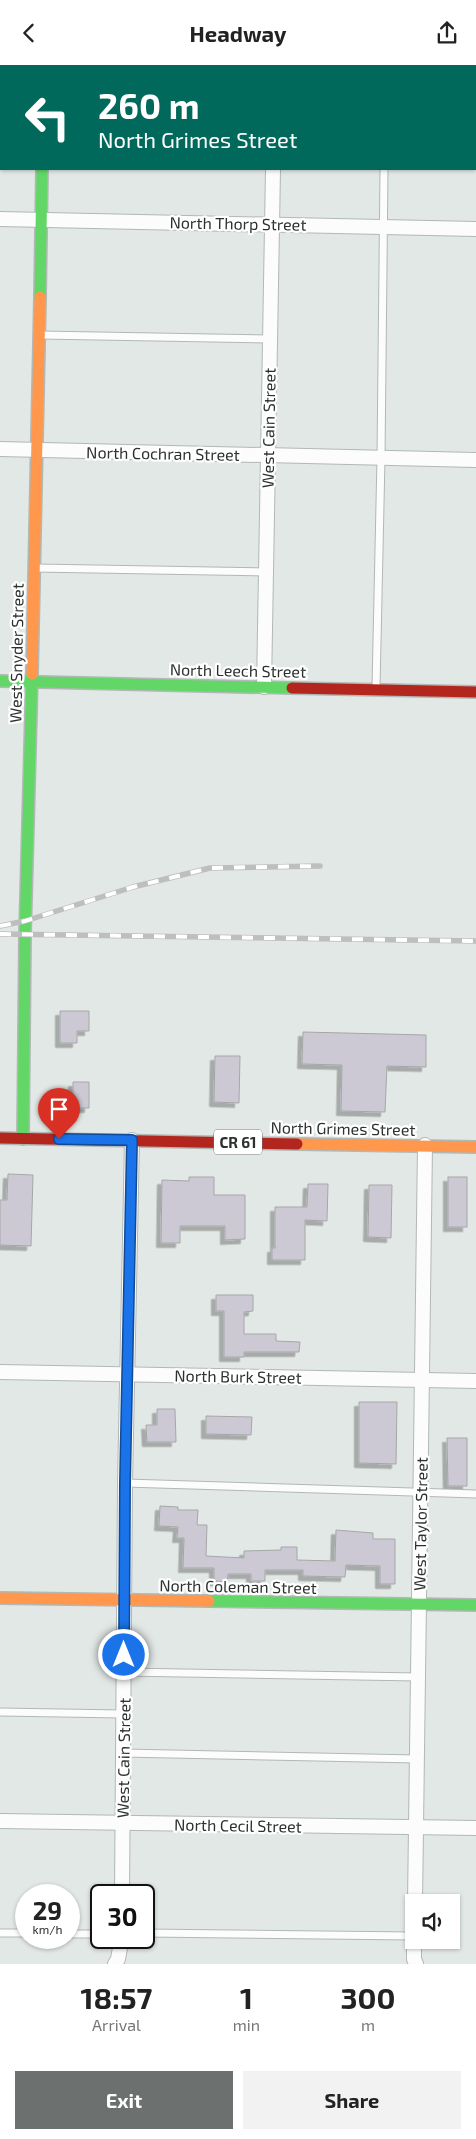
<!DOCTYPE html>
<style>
:root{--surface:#fff;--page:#f2f2f2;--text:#222;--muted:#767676;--accent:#6c716f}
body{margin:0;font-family:"Exo 2",sans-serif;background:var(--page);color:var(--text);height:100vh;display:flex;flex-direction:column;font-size:19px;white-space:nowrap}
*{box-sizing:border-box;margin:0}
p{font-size:16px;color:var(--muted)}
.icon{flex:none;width:28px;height:28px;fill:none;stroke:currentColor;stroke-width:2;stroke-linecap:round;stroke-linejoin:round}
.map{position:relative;height:1899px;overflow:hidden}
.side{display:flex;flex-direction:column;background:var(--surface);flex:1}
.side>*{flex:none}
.top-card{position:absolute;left:0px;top:0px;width:476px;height:105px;box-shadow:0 1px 4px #0004;background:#00695c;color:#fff;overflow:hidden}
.fabs{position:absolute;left:405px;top:1829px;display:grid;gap:10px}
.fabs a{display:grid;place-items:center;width:55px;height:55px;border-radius:0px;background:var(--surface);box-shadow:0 1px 4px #0004;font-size:25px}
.speed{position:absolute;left:15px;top:1819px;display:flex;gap:10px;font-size:25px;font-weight:700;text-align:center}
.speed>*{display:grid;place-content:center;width:65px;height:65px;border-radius:50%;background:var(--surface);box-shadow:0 1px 4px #0004;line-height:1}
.speed small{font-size:12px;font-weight:400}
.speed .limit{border:2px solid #111;border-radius:8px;background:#fff;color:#111}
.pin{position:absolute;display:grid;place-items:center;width:42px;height:42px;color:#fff;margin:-51px -21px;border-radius:50% 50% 50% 0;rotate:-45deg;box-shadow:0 0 5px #0007}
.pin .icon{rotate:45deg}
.me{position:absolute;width:55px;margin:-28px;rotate:0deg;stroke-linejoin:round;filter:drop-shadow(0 0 4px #0008)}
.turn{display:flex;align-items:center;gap:18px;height:105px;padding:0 15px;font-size:22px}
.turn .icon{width:65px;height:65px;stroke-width:2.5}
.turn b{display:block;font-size:35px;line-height:42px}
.eta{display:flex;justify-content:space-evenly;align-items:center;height:85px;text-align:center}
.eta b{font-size:30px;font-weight:700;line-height:35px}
.cta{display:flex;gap:10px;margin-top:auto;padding:10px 15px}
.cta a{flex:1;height:58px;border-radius:0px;background:var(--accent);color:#fff;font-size:20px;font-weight:700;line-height:58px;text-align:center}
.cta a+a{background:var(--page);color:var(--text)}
header{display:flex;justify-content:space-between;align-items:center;height:65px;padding:0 15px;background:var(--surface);font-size:22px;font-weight:700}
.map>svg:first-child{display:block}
.building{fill:#ccc9d4;stroke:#a5a7a7;filter:url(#shadow)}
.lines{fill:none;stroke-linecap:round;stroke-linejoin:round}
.lane-casing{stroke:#b2b8b5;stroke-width:9}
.street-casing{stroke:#b2b8b5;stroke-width:16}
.fast-casing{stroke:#b2b8b5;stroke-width:14}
.slow-casing{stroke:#b2b8b5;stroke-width:14}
.jam-casing{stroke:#b2b8b5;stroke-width:14}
.lane{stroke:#fbfcfb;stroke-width:7}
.street{stroke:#fbfcfb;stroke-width:14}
.fast{stroke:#63d668;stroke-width:11}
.slow{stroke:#ff974d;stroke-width:11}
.jam{stroke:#b3261e;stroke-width:11}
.rail-casing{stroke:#bdbebe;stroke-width:5.5}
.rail{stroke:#fff;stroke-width:4;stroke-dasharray:11;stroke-linecap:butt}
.route-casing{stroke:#114b97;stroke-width:12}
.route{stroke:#1a73e8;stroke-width:9}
.labels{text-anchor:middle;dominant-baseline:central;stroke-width:4.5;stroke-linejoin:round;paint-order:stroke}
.shield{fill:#fff;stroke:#6b6f6d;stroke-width:1}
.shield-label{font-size:15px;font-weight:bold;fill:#2c312f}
.street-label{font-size:16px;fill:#2c312f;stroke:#fff}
</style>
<header><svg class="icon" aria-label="back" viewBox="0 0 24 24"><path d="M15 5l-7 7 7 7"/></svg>Headway<svg class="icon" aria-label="share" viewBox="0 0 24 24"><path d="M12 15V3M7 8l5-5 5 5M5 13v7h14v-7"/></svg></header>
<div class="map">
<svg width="476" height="1899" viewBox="0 0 476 1899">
<defs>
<filter id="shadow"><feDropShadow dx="-4.5" dy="4.5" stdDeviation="0" flood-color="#0004"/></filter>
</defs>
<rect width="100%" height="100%" fill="#e2e8e5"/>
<g class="building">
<polygon points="60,946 89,946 89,966 77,966 77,978 60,978"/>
<polygon points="303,967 426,970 426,1002 387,1001 385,1047 341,1046 342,1000 302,999"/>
<polygon points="215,991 240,991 239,1038 214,1037"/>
<polygon points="73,1017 89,1017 89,1043 59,1043 59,1029 73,1029"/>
<polygon points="8,1109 33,1110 31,1181 0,1180 0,1135 7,1135"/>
<polygon points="189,1112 214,1112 214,1130 245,1130 245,1174 225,1175 225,1161 180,1161 180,1178 161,1178 162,1115 189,1116"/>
<rect x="448" y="1112" width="19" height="50"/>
<polygon points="308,1119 328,1119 327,1156 305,1155 305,1195 272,1195 272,1183 275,1183 275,1142 307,1142"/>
<polygon points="369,1120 392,1120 391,1173 368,1172"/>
<polygon points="216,1230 253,1230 253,1246 244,1247 244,1269 276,1269 276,1276 300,1277 299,1287 244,1287 244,1292 224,1292 224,1246 216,1246"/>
<polygon points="359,1337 397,1337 396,1399 359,1398"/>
<polygon points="157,1344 175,1344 176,1377 147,1377 146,1360 157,1360"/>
<polygon points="206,1351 252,1352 251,1370 206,1369"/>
<polygon points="447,1373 467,1373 467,1421 448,1421"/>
<polygon points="160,1441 178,1442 178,1445 198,1445 197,1460 207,1460 206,1491 244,1493 244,1486 281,1485 281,1482 297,1482 297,1495 335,1496 336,1465 373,1468 373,1474 395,1474 395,1519 380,1519 380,1501 346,1500 345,1512 303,1511 303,1505 265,1505 265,1516 251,1516 251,1509 228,1509 227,1517 214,1516 214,1503 183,1503 184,1473 177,1473 178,1462 159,1461"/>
</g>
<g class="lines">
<g class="lane-casing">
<g id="lane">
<polyline points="386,1 386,0"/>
<polyline points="40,270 269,274"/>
<polyline points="35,503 265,507"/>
<polyline points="376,623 381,393 384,104"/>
<polyline points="125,1418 476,1429"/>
<polyline points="124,1607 418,1612"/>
<polyline points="0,1647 123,1649"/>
<polyline points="123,1688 417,1694"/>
<polyline points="0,1868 26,1868"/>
<polyline points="144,1868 414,1871"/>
<polyline points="69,1869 101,1869"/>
</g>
</g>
<g class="street-casing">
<g id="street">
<polyline points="275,1 275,0"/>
<polyline points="0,154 476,164"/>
<polyline points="0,384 476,395"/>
<polyline points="264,622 273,104"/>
<polyline points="0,1307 476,1316"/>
<polyline points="0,1756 476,1763"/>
<polyline points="122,1830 125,1418 132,1075"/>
<polyline points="415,1838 425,1080"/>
<polyline points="414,1875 414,1894 416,1899"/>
<polyline points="115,1899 118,1894 122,1872"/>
</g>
</g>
<g class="fast-casing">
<g id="fast">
<polyline points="44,0 44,1"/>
<polyline points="40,232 42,104"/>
<polyline points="0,616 292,623"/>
<polyline points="23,1074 25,870 32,609"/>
<polyline points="209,1536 476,1540"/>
</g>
</g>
<g class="slow-casing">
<g id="slow">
<polyline points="32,609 40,232"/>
<polyline points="297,1079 476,1082"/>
<polyline points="0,1533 209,1536"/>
</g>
</g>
<g class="jam-casing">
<g id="jam">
<polyline points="292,623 476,627"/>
<polyline points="0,1073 297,1079"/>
</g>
</g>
<use href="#lane" class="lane"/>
<use href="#street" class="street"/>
<use href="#fast" class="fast"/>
<use href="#slow" class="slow"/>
<use href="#jam" class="jam"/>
<g class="rail-casing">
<g id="rail">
<polyline points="0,861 25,856 133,822 210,803 320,801"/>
<polyline points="0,869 476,876"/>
</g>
</g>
<use href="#rail" class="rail"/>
</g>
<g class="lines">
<g class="route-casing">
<polyline id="route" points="59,1074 132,1075 125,1418 124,1590"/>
</g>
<use href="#route" class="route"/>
</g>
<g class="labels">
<rect class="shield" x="214" y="1064.5" width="48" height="25" rx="4"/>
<g class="shield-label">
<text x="238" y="1077">CR 61</text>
</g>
<g class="street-label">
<text transform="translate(238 158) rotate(1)">North Thorp Street</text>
<text transform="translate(268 363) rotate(-89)">West Cain Street</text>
<text transform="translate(163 388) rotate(1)">North Cochran Street</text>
<text transform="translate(16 588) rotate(-89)">West Snyder Street</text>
<text transform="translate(238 605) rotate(1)">North Leech Street</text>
<text transform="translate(343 1063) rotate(1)">North Grimes Street</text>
<text transform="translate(238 1311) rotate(1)">North Burk Street</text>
<text transform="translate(420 1459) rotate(-89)">West Taylor Street</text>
<text transform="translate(238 1521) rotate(1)">North Coleman Street</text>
<text transform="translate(123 1693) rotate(-89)">West Cain Street</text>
<text transform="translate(238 1760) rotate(1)">North Cecil Street</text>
</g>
</g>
</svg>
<div class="fabs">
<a><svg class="icon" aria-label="sound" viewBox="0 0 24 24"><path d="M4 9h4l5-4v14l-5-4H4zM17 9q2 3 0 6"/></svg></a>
</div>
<div class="speed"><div>29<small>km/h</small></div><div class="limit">30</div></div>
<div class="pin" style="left:59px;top:1074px;background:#d93025"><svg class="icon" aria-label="arrive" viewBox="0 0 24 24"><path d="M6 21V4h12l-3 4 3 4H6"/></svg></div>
<svg class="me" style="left:124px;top:1590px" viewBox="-20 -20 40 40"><circle r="17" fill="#1a73e8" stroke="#fff" stroke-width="3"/><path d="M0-11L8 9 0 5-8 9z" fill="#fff"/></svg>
<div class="top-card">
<div class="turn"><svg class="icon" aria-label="left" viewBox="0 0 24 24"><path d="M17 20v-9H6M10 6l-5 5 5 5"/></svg><div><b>260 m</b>North Grimes Street</div></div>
</div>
</div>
<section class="side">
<div class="eta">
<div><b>18:57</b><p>Arrival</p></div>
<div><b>1</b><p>min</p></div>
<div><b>300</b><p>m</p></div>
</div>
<div class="cta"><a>Exit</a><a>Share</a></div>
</section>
